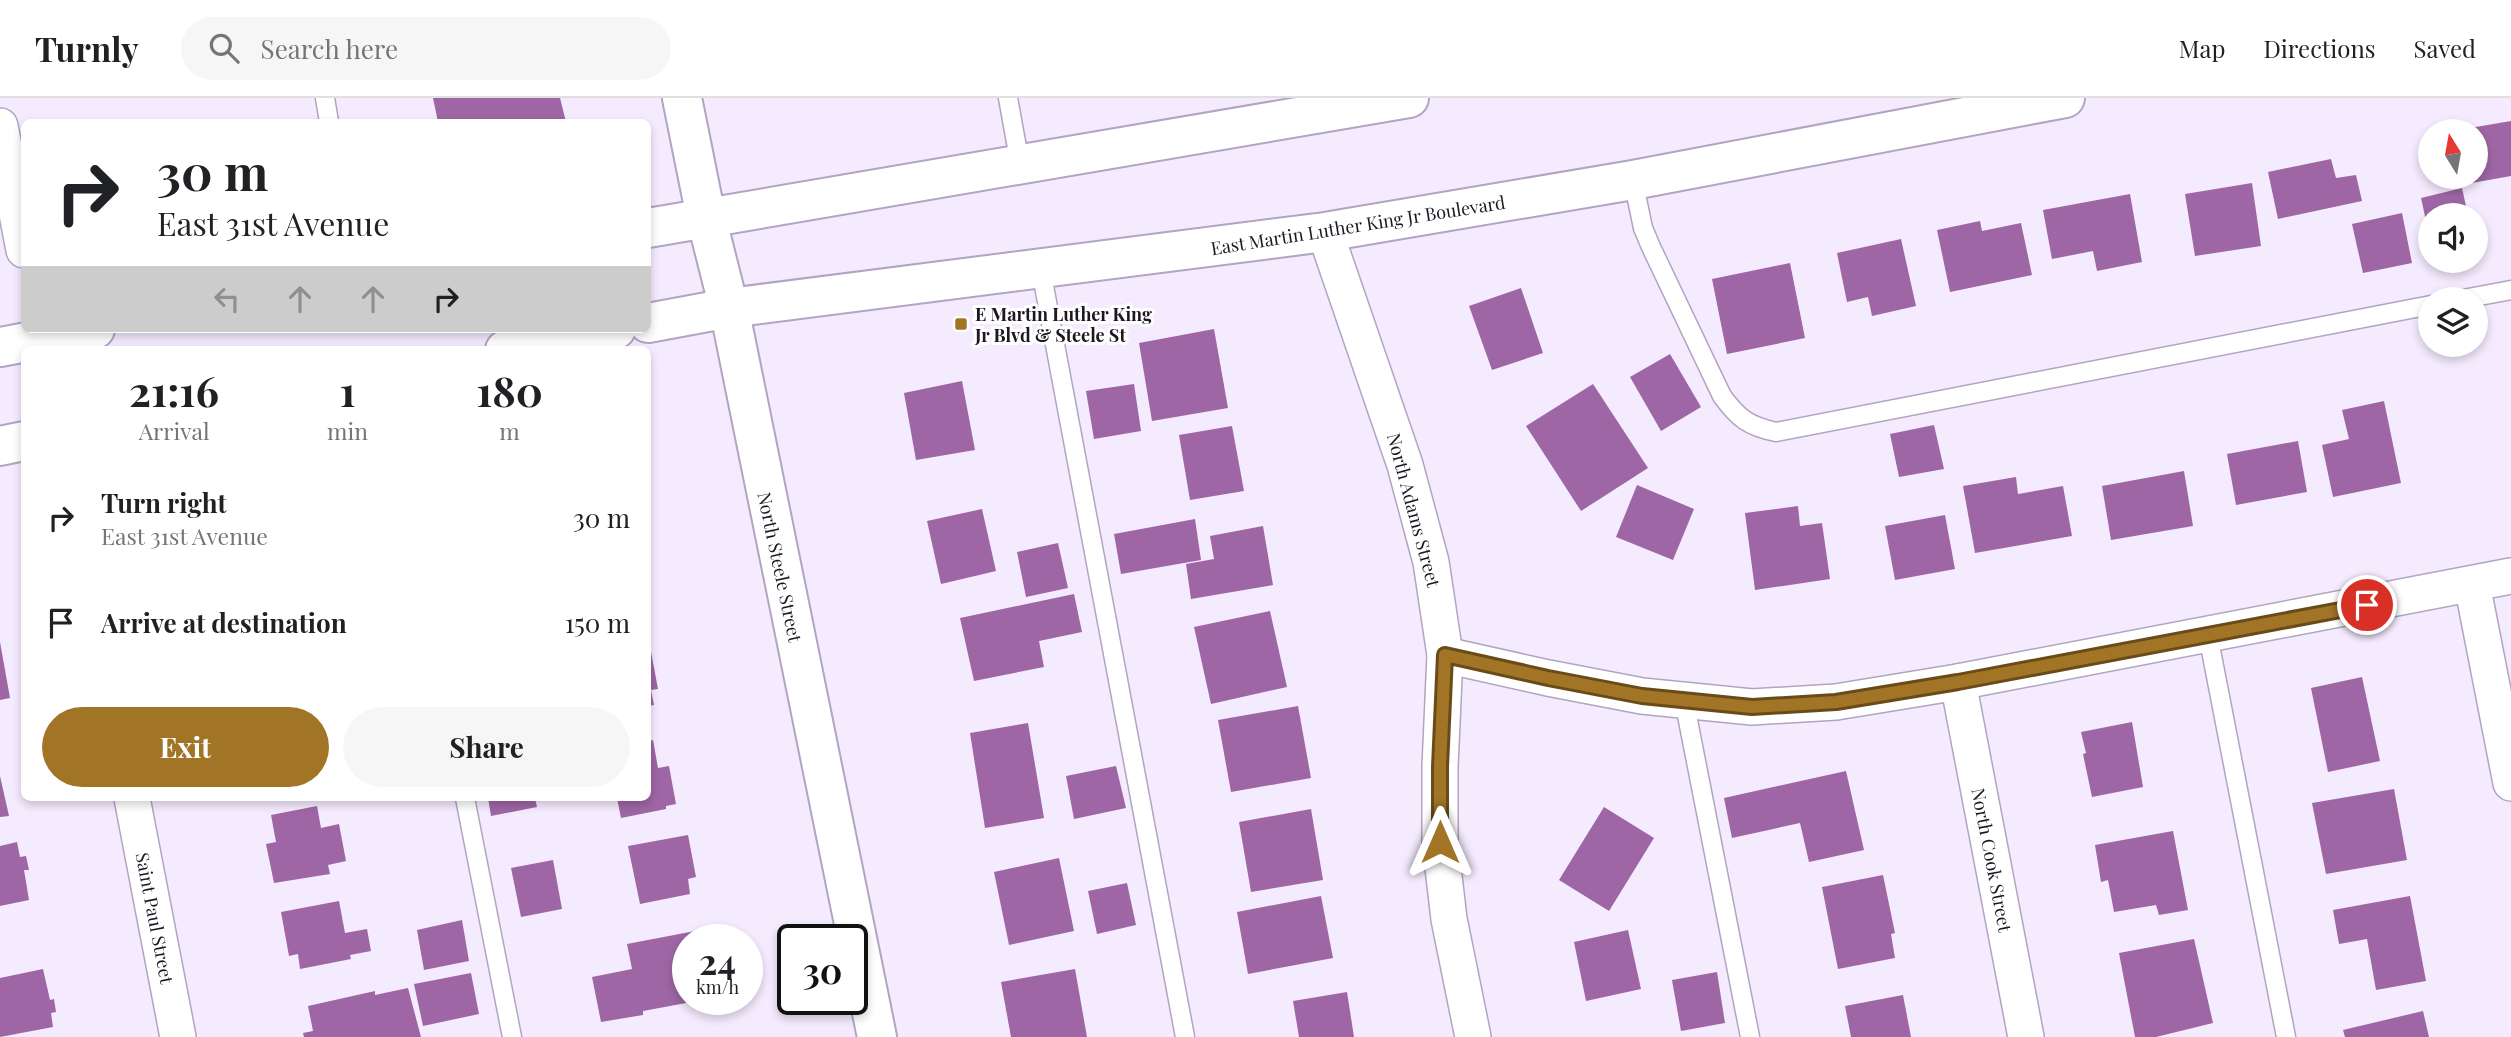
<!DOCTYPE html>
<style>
:root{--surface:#fff;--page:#f6f6f6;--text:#202124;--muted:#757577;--line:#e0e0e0;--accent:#a17426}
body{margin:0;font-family:"Playfair Display",serif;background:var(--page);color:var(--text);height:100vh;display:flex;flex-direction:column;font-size:26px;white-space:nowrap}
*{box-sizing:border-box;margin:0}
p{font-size:23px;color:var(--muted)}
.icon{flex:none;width:38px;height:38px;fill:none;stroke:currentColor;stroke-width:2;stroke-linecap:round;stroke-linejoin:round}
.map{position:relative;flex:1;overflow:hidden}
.panel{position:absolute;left:21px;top:248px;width:630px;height:455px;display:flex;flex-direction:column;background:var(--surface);border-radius:10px;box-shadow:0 4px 10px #0003}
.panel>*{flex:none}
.hud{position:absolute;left:21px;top:21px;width:630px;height:214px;border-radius:10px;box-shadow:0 4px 10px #0003;background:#fff;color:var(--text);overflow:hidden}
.needle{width:46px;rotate:349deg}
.controls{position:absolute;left:2418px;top:21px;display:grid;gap:14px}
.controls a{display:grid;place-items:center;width:70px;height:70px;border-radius:50%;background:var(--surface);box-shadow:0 4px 10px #0003;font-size:35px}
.speed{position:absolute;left:672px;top:826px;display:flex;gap:14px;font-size:35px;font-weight:700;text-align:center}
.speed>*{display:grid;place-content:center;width:91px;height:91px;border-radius:50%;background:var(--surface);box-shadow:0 4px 10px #0003;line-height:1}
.speed small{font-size:18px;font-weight:400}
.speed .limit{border:4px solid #111;border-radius:10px;background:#fff;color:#111}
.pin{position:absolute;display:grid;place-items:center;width:60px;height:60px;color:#fff;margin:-30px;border:4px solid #fff;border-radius:50%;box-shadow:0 2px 7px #0007}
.me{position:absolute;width:77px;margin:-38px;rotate:0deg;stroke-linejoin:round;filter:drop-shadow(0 0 5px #0008)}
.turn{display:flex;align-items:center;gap:24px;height:147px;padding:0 21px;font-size:32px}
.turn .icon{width:91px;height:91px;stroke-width:2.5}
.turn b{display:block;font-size:49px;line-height:60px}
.lanes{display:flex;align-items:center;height:66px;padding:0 21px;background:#0003;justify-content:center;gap:35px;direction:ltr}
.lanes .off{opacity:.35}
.eta{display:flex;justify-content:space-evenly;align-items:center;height:119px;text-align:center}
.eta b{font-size:42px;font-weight:700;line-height:49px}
.button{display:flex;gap:14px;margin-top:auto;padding:14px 21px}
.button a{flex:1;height:80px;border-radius:42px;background:var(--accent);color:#fff;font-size:28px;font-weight:700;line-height:80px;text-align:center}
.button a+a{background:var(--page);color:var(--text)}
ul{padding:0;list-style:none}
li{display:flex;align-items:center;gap:21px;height:105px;padding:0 21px}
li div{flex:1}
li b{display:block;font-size:26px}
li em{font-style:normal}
header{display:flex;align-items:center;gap:42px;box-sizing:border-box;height:98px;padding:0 35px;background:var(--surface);border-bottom:2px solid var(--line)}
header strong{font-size:33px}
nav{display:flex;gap:38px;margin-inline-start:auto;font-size:24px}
.search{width:490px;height:63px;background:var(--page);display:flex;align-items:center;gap:18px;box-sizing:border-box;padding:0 24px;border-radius:38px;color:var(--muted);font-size:26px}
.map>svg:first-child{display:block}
.building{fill:#9e66a5}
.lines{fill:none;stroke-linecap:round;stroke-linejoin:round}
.lane-casing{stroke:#b2a4c2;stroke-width:21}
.street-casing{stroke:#b2a4c2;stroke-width:38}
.secondary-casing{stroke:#b2a4c2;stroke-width:42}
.lane{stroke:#fff;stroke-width:18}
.street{stroke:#fff;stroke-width:35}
.secondary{stroke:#fff;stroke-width:38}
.route-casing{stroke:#694b19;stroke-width:18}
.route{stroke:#a17426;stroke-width:12}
.poi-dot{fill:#a17426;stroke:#fff;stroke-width:2.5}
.labels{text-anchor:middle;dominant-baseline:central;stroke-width:6;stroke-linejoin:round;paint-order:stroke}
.street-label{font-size:18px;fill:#1d1722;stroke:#fff}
.poi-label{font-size:18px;font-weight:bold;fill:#1d1722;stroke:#fff;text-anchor:start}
</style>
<header>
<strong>Turnly</strong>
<div class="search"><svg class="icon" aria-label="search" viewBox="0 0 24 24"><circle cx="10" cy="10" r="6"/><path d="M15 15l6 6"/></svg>Search here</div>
<nav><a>Map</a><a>Directions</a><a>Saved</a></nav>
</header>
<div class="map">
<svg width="2511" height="939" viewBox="0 0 2511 939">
<rect width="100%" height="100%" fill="#f4ebfe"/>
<g class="building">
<polygon points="433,0 560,0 566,24 438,24"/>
<polygon points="2511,23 2511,78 2466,86 2465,79 2476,79 2476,33 2458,32"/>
<polygon points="2331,61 2336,80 2356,77 2362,103 2278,121 2268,74"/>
<polygon points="2252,85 2261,148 2195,158 2185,96"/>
<polygon points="2462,90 2468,117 2431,117 2430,141 2421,100"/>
<polygon points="2130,96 2142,164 2097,173 2093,153 2052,161 2043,112"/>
<polygon points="2402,115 2412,165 2363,175 2352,126"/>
<polygon points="1980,123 1982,133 2021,125 2032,177 1950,194 1937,132"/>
<polygon points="1901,141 1916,208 1872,218 1868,199 1847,204 1837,155"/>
<polygon points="1790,165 1805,240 1727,256 1712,181"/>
<polygon points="1521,190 1543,255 1492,272 1469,208"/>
<polygon points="1214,231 1228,310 1152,323 1139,245"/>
<polygon points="1670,256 1701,309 1661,333 1630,279"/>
<polygon points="962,283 975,352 916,362 904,295"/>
<polygon points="1134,286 1141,333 1094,341 1086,293"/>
<polygon points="1593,286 1648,370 1581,413 1526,328"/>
<polygon points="2384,303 2401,385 2333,399 2322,347 2349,341 2342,312"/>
<polygon points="1934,327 1944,371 1899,379 1890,336"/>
<polygon points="1232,328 1244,393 1190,402 1179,337"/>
<polygon points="2298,343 2307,394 2236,407 2227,356"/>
<polygon points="2184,373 2193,428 2111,442 2102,388"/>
<polygon points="2016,379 2018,396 2063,388 2072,438 1975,455 1963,388"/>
<polygon points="1637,387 1694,411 1673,462 1616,439"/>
<polygon points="1798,408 1800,428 1822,425 1830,481 1755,492 1745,415"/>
<polygon points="982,411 996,473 941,486 927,423"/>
<polygon points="1945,417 1955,471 1895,482 1885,428"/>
<polygon points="1195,421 1201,462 1121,476 1114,436"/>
<polygon points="1263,428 1273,487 1191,501 1186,466 1214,461 1210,438"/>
<polygon points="1058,445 1068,490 1026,499 1017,454"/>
<polygon points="1074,496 1082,534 1039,543 1044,569 974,583 960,520"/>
<polygon points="1270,513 1287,589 1211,606 1194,529"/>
<polygon points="0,544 10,600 0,602"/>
<polygon points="648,548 650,548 658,591 651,592 654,607 648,608"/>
<polygon points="2362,579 2380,663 2328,674 2311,590"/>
<polygon points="1298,608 1311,680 1231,694 1218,622"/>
<polygon points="2132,624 2143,689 2092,699 2083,656 2086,655 2081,634"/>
<polygon points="1028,625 1044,720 985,730 970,635"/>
<polygon points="653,642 658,670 669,668 676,706 666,708 666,711 621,720 617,700 648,700 648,643"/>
<polygon points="1116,668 1126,710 1074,721 1066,678"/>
<polygon points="1846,673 1864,752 1809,764 1800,725 1732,740 1724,700"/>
<polygon points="0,678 9,718 0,719"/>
<polygon points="2394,691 2407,762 2326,776 2312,705"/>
<polygon points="488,700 535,700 537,709 491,718"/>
<polygon points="317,708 321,730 339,726 346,763 328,767 330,776 274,785 266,746 276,744 271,717"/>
<polygon points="1604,709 1654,740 1609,813 1559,782"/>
<polygon points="1311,711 1323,782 1251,794 1239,724"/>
<polygon points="2173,733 2188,812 2159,817 2156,807 2114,814 2108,782 2101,784 2095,747"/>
<polygon points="688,737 696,779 688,781 690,796 640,806 628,748"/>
<polygon points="17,744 20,759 26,758 29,772 24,772 29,802 0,808 0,748"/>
<polygon points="1059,760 1074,833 1009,847 994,774"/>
<polygon points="553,762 562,811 521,819 511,770"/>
<polygon points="1883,777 1895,835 1891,836 1895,860 1838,871 1822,789"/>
<polygon points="1127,785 1136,827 1097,836 1088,793"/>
<polygon points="1321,798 1333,860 1248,876 1237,814"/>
<polygon points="2410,798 2426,883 2376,892 2367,841 2339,846 2333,812"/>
<polygon points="339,803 345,835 367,831 371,853 350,857 351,861 300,871 298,856 289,858 281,814"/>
<polygon points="462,822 469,863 424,872 417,832"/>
<polygon points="1628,832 1641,891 1586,903 1574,844"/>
<polygon points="695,833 697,842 688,842 688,901 697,903 643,913 643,917 601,924 592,879 632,871 627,846"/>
<polygon points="2194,841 2213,925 2156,939 2135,939 2119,855"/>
<polygon points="43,871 50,902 54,901 56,914 51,915 53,929 0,939 0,880"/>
<polygon points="1075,871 1087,939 1011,939 1001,884"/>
<polygon points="1717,874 1725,925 1681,933 1672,882"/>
<polygon points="471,875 479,916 423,928 414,886"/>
<polygon points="408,890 421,939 304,939 303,935 313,933 308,908 375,893 375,897"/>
<polygon points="1347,894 1354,939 1299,939 1293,903"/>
<polygon points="1903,897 1911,939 1851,939 1845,908"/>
<polygon points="2423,913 2429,939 2345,939 2343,932"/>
</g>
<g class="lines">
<g class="lane-casing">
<g id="lane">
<polyline points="325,0 329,24"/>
<polyline points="1008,0 1020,66"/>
<path d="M1633,82L1643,130L1651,149L1722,298C1738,320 1748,328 1776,334L2431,207"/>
<polyline points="1041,172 1185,939"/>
<polyline points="2463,201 2511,192"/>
<polyline points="2208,537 2286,939"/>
<polyline points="1684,602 1750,939"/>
<polyline points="465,700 512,939"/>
</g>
</g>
<g class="street-casing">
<g id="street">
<polyline points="0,28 24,152"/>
<polyline points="1325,134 1405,367 1431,464 1445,557 1440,669 1440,744 1449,821 1473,939"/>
<polyline points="2472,486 2511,685"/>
<polyline points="1445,557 1548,580 1642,598 1752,609 1836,604 1958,584 2511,478"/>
<polyline points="1958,584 2026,939"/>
<polyline points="132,700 178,939"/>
</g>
</g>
<g class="secondary-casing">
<g id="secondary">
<polyline points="682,0 706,119 729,210 877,939"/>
<polyline points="648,130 1409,0"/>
<polyline points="648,225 729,210 1325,134 1633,82 2065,0"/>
<polyline points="0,249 95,231"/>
<polyline points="505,252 616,231"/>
<polyline points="0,348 24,343"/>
</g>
</g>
<use href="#lane" class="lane"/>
<use href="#street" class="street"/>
<use href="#secondary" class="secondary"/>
</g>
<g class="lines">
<g class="route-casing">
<polyline id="route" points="1440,744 1440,669 1445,557 1548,580 1642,598 1752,609 1836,604 1958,584 2367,507"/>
</g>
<use href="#route" class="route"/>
</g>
<rect class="poi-dot" x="954" y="219" width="14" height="14" rx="3.5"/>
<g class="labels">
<g class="street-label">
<text transform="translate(1358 127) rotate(-9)">East Martin Luther King Jr Boulevard</text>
<text transform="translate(1414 412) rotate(75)">North Adams Street</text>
<text transform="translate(780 469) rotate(78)">North Steele Street</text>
<text transform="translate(1992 762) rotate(79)">North Cook Street</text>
<text transform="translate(155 820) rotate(79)">Saint Paul Street</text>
</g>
<g class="poi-label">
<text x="975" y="216">E Martin Luther King<tspan x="975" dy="21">Jr Blvd &amp; Steele St</tspan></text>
</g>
</g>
</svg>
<div class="controls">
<a><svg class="needle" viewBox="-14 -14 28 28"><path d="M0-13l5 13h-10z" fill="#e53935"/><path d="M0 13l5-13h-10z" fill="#757577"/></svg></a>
<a><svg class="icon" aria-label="sound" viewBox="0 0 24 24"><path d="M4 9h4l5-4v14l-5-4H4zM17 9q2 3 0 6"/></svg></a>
<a><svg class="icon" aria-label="layers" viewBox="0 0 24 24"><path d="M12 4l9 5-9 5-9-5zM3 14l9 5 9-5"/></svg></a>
</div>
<div class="speed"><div>24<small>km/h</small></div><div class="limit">30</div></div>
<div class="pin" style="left:2367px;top:507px;background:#d93025"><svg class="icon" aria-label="arrive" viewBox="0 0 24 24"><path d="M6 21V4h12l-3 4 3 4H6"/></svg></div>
<svg class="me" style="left:1440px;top:744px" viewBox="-20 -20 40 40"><path d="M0-17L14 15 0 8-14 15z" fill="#a17426" stroke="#fff" stroke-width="4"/></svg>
<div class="hud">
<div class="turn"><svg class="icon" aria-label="right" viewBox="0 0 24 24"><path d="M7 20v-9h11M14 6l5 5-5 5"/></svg><div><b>30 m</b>East 31st Avenue</div></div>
<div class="lanes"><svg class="icon off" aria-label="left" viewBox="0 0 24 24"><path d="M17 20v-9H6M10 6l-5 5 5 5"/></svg><svg class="icon off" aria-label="ahead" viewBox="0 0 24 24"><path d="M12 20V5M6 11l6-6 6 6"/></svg><svg class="icon off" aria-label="ahead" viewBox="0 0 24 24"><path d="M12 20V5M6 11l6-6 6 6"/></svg><svg class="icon" aria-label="right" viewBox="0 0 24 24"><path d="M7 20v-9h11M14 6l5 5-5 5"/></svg></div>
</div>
<section class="panel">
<div class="eta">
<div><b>21:16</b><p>Arrival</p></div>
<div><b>1</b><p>min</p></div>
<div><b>180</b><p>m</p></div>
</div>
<ul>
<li><svg class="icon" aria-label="right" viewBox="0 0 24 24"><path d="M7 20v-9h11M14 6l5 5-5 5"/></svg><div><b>Turn right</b><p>East 31st Avenue</p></div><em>30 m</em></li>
<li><svg class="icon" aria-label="arrive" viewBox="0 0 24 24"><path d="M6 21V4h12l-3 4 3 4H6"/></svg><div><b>Arrive at destination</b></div><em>150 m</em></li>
</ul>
<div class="button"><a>Exit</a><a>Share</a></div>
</section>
</div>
